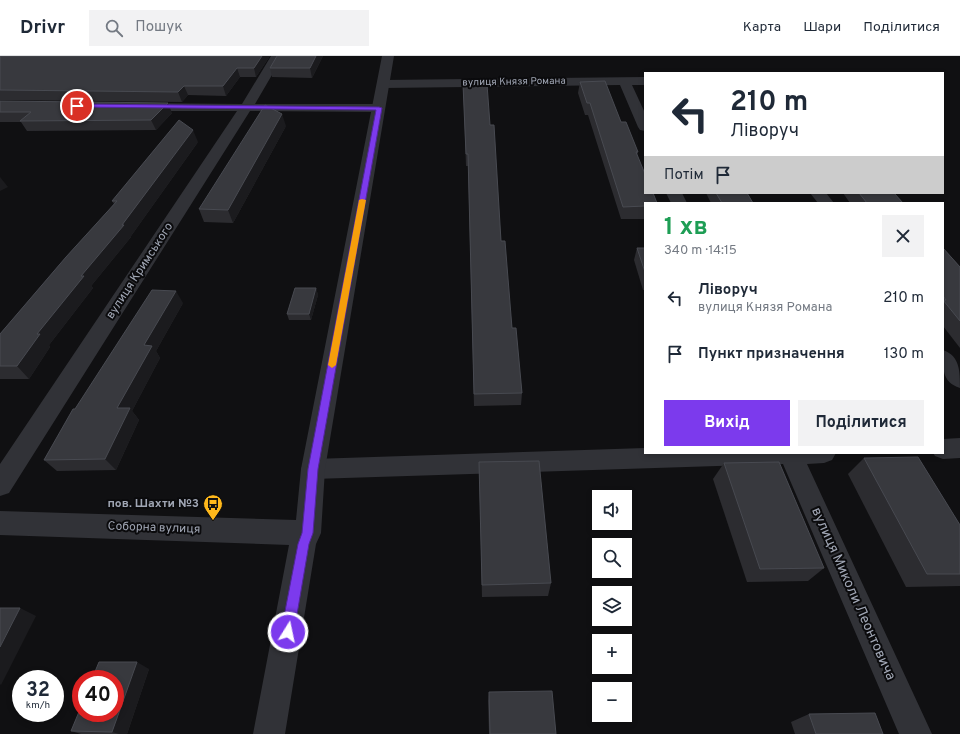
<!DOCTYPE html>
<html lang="uk">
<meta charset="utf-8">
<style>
:root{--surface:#fff;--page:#f2f2f3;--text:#1f2937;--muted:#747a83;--line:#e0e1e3;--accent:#7c3aed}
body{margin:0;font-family:Overpass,sans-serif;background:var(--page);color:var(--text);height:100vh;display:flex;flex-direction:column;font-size:15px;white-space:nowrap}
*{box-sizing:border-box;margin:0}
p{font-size:13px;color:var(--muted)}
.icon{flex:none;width:22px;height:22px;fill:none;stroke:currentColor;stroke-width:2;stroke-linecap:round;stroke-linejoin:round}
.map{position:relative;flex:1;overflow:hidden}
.details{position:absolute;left:644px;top:146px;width:300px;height:252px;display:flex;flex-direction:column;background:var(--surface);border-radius:0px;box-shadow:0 2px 6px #0003}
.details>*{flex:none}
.top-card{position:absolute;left:644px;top:16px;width:300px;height:122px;border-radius:0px;box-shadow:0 2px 6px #0003;background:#fff;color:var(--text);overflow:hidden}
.tools{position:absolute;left:592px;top:434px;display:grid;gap:8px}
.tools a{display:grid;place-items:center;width:40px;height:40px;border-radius:0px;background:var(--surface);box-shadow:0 2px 6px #0003;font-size:20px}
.speed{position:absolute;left:12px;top:614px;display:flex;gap:8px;font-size:20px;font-weight:700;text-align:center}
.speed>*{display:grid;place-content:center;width:52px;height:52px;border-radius:50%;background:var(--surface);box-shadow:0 2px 6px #0003;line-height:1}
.speed small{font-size:10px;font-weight:400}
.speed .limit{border:6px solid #d22;background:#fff;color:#111}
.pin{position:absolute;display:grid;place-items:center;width:34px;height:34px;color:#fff;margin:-17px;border:2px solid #fff;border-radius:50%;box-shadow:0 1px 4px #0007}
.me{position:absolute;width:44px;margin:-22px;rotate:10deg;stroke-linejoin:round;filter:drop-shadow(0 0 3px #0008)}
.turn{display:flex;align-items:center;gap:14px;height:84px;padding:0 20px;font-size:18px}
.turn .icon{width:52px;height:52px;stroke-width:2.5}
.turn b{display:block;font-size:28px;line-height:34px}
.then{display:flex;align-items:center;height:38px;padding:0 20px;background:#0003;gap:8px;font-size:15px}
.round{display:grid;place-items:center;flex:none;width:42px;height:42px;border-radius:0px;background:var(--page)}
.summary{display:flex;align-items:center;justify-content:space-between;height:68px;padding:0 20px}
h1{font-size:24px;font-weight:700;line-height:30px;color:#1e9e55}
.action{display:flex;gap:8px;margin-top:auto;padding:8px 20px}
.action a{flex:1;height:46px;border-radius:0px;background:var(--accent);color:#fff;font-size:16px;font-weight:700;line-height:46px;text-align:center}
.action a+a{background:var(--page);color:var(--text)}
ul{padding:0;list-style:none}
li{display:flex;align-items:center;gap:12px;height:56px;padding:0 20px}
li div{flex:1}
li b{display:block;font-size:15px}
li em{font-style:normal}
header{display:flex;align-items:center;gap:24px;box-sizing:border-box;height:56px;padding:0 20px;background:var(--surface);border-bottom:1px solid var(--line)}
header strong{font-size:19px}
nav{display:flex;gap:22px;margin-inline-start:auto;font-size:14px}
.search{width:280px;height:36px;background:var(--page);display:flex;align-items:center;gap:10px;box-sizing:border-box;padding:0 14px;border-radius:0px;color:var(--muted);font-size:15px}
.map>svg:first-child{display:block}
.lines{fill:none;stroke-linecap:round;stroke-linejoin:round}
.minor{fill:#313237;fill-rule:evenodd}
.tertiary{fill:#313237;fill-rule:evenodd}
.wall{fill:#2c2c30}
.shaded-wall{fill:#1b1b1e}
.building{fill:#38393e;stroke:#484a51}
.route{fill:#7c3aed;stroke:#51269a}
.slow{fill:#f59e0b}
.labels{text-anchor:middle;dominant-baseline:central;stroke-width:4;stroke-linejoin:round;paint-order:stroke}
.far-street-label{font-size:10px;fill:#a0a6b4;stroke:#0b0b0d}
.street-label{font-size:12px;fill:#a0a6b4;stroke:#0b0b0d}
.poi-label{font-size:12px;font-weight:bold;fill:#a0a6b4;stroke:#0b0b0d;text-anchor:end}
.near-street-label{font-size:14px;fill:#a0a6b4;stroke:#0b0b0d}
</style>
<header>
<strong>Drivr</strong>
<div class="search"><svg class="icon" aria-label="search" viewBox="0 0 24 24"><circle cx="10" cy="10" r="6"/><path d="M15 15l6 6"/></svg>Пошук</div>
<nav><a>Карта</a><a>Шари</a><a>Поділитися</a></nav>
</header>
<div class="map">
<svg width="960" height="678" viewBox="0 0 960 678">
<rect width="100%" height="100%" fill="#101012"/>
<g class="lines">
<g class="minor">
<polygon points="271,0 283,0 255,48 379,48 385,52 379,56 250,55 9,437 0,440 0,408 237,55 140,55 134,51 140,47 242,48"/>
<polygon points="645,21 645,29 632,29 645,57 645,75 640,74 638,71 620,29 383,32 377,28 383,24"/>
<polygon points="666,137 682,137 687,147 671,147"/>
<polygon points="810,137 826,137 834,147 818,147"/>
<path d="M943,294C960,300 960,315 960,332C941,326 943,311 943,294Z"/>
<polygon points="960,382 960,402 943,403 935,400 933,397 943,397 943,383"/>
<polygon points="645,392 645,397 836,397 832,404 824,407 807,408 932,678 899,678 783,408 313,423 304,420 301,413 304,406 313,403"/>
</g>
<polygon class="tertiary" points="382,0 394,0 325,413 321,477 316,488 285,678 253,678 289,489 0,479 0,455 296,464 301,413"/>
</g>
<g class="wall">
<polygon points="0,0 270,0 256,21 240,21 226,40 188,39 182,46 0,44"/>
<polygon points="277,0 323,0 312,22 272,21 270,12"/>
<polygon points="580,26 621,66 638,96 637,99 645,147 645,163 621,163 588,59 585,59 578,37"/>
<polygon points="463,28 490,69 501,185 512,272 522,337 521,349 474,350 468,110 466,110"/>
<polygon points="0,45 172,57 156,74 27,75 21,66 0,66"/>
<polygon points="286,70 233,167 204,166 199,153"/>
<polygon points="198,86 131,180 131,181 91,230 93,232 49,289 50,291 29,323 0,323 0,278 114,148 112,145"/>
<polygon points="706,137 747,137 753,147 711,147"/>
<polygon points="843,137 894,137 903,147 850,147"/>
<polygon points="637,192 645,192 645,234 643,234 634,204"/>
<polygon points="943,192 960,211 960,292 943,270"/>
<polygon points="316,232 318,239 311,264 289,264 287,258"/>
<polygon points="183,247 156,295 160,302 132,355 139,364 116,414 57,415 44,404 75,353"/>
<polygon points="864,402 960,469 960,530 906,531 848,418"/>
<polygon points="479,406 551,527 548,540 482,541"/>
<polygon points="724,407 824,512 808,525 747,526 713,423"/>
<polygon points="149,613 127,678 81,678 71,675"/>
<polygon points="489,636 556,678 489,678 488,645"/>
<polygon points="809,658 883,678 795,678 791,666"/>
</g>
<g class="shaded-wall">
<polygon points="262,0 270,0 256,21 254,12"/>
<polygon points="316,0 323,0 312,22 310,12"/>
<polygon points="237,12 240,21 226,40 223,30"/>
<polygon points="184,30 188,39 182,46 178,36"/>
<polygon points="168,47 172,57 156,74 151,64"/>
<polygon points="282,58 286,70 233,167 228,154"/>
<polygon points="193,74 198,86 131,180 131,181 91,230 93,232 49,289 50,291 29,323 17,310 37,278 81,220 122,169"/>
<polygon points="0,121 8,131 0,135"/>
<polygon points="316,232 318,239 311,264 309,258"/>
<polygon points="176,235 183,247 156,295 160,302 132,355 139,364 116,414 105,403 117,352 144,289"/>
<polygon points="20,552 36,560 1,629 0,628 0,591"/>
<polygon points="137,606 149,613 127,678 119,678 112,676"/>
</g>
<g class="building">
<polygon points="0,0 262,0 254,12 237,12 223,30 184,30 178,36 0,34"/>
<polygon points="277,0 316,0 310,12 270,12"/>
<polygon points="605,25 621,66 626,66 638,96 636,96 645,118 645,137 653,137 657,147 645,147 645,150 623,151 590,47 587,47 580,26"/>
<polygon points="463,28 487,28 490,69 494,69 501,185 505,185 512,272 516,272 522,337 474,338 468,98 466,98"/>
<polygon points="0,45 168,47 151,64 20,65 31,56 0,56"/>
<polygon points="265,49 282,58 228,154 199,153"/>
<polygon points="179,64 193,74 122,169 124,169 81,220 84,220 37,278 40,278 17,310 0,310 0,278 66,201 117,145 112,145"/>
<polygon points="716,137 747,137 753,147 722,147"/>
<polygon points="859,137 894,137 903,147 867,147"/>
<polygon points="637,192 645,192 645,216"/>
<polygon points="943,192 960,211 960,265 943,244 946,244 943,240"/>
<polygon points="295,232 316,232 309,258 287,258"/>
<polygon points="152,234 176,235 144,289 152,290 117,352 130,352 105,403 44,404 73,353 75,353"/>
<polygon points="918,401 960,469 960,518 927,518 864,402"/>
<polygon points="539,405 551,527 482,529 479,406"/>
<polygon points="779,406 824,512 760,513 724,407"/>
<polygon points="0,552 20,552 0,591"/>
<polygon points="99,606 137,606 112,676 71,675 81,651 81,657 115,657 115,623 92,623"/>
<polygon points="552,635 556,678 490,678 489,636"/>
<polygon points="875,657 883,678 816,678 809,658"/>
</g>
<polygon class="route" points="77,48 379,51 382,52 318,413 313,477 309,488 294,576 292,580 288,582 283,580 281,576 298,488 302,477 308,413 376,54 75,51"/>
<polygon class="slow" points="362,143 366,144 336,309 332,312 328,309 359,144"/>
<defs>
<g id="bus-pin" transform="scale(1)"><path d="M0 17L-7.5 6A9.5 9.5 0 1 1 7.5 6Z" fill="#ffb81b" stroke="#0b0b0d"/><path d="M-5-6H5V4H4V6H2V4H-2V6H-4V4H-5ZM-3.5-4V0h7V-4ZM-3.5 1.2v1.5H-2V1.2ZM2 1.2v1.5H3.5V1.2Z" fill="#111"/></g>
</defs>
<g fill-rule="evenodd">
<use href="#bus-pin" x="213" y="448"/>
</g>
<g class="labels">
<g class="far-street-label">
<text transform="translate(514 26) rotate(-1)">вулиця Князя Романа</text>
</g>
<g class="street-label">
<text transform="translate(140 215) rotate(-57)">вулиця Кримського</text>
<text transform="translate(154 472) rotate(2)">Соборна вулиця</text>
</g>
<g class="poi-label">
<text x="199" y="448">пов. Шахти №3</text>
</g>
<g class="near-street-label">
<text transform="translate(853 538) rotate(66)">вулиця Миколи Леонтовича</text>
</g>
</g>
</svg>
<div class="tools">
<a><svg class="icon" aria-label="sound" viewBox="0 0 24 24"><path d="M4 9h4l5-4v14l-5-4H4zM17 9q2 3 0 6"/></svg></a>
<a><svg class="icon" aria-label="search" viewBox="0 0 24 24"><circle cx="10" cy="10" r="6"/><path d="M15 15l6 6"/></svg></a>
<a><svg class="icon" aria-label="layers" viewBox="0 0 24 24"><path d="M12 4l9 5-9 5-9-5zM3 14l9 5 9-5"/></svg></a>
<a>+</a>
<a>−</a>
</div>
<div class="speed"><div>32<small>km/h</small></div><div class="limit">40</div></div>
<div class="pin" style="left:77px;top:50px;background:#d93025"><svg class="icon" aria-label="arrive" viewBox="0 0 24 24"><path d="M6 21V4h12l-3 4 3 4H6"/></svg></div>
<svg class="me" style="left:288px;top:576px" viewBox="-20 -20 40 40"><circle r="17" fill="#7c3aed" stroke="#fff" stroke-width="3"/><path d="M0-11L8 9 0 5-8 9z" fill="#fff"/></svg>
<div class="top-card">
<div class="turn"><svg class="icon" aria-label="left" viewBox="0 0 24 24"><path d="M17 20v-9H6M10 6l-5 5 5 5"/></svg><div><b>210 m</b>Ліворуч</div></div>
<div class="then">Потім<svg class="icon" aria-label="arrive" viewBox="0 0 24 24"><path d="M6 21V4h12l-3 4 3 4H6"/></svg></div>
</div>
<section class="details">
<div class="summary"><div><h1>1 хв</h1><p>340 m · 14:15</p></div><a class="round"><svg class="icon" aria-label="close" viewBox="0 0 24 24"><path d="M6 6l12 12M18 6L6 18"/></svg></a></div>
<ul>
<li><svg class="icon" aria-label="left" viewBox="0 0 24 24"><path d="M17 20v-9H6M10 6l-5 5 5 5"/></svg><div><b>Ліворуч</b><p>вулиця Князя Романа</p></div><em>210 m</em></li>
<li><svg class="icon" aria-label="arrive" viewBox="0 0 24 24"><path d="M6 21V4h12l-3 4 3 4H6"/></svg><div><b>Пункт призначення</b></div><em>130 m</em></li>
</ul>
<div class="action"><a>Вихід</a><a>Поділитися</a></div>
</section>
</div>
